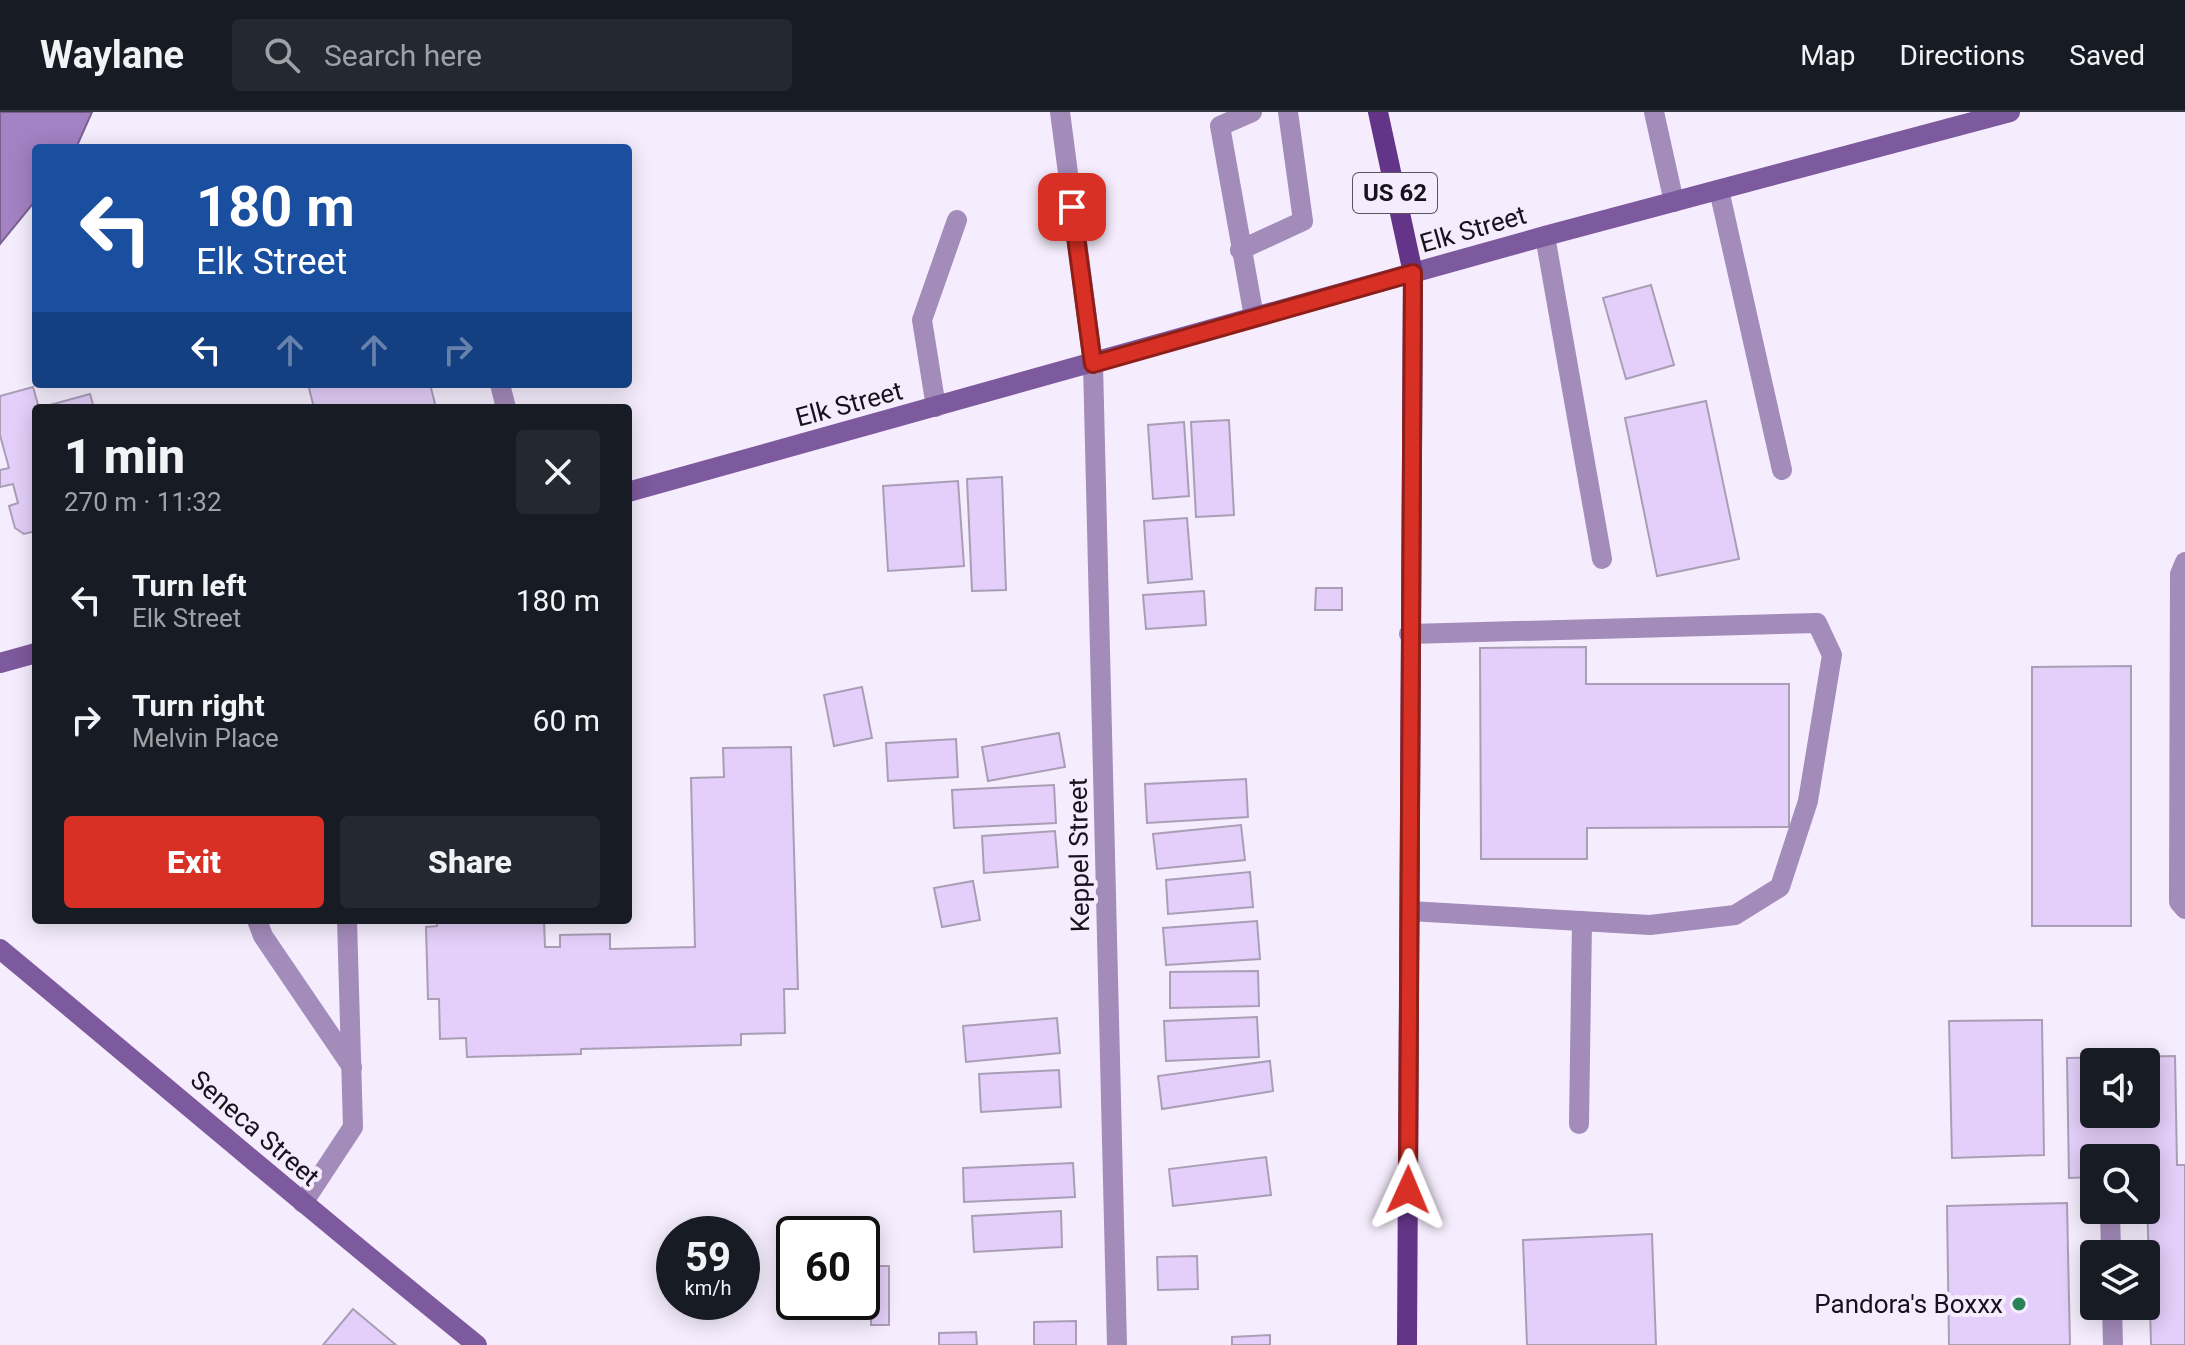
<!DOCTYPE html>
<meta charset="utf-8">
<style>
:root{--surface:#171b24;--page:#242831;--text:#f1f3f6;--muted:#9ea1a6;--line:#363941;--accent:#d93025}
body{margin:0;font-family:Roboto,sans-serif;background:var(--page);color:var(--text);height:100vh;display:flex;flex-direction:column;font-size:30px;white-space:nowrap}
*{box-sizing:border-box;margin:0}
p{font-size:26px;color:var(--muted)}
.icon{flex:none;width:44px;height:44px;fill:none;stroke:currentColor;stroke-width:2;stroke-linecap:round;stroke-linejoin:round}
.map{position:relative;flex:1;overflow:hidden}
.side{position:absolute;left:32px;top:292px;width:600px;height:520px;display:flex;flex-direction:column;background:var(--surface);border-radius:8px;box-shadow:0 4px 20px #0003}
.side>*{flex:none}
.banner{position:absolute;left:32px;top:32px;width:600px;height:244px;border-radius:8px;box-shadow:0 4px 20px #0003;background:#1a4fa0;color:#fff;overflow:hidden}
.fabs{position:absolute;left:2080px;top:936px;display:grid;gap:16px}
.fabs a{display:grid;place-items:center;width:80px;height:80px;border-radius:8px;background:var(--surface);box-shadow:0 4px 20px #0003;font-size:40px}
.speed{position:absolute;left:656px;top:1104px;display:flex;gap:16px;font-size:40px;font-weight:700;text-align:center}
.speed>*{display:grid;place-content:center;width:104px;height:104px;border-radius:50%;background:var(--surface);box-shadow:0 4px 20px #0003;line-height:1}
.speed small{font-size:20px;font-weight:400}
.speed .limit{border:4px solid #111;border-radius:12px;background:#fff;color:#111}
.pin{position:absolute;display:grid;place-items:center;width:68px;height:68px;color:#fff;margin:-34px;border-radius:16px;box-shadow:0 4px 12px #0006}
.me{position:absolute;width:88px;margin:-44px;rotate:1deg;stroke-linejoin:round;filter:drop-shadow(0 0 6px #0008)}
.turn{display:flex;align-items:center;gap:28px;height:168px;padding:0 32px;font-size:36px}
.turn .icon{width:104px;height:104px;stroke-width:2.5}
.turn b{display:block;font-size:56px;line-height:68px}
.lanes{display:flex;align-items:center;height:76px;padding:0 32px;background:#0003;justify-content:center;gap:40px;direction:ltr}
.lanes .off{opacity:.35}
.round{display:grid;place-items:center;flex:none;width:84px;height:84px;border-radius:8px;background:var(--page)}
.overview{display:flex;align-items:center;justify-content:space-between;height:136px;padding:0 32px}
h1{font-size:48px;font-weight:800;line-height:60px}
.cta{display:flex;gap:16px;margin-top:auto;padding:16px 32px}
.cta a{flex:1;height:92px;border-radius:8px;background:var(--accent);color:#fff;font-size:32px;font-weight:800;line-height:92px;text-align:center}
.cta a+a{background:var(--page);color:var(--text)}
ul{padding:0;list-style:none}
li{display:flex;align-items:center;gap:24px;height:120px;padding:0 32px}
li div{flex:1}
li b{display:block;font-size:30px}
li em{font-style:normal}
header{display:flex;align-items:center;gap:48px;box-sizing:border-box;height:112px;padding:0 40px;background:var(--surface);border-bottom:2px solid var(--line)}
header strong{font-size:38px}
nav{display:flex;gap:44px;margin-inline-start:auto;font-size:28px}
.search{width:560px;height:72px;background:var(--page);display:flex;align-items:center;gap:20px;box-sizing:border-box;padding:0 28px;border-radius:8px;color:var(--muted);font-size:30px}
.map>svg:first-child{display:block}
.water{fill:#a381c3;stroke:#796091;stroke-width:2}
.building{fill:#e3cff9;stroke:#aa9eb7;stroke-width:2;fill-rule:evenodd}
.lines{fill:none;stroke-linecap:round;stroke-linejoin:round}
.lane{stroke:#a38bba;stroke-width:20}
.street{stroke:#a38bba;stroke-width:20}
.secondary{stroke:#7d599d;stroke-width:20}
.primary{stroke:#633487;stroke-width:20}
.route-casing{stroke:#8d1f18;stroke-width:20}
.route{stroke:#d93025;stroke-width:14}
.poi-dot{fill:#2b8256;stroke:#f5edfd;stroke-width:3}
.labels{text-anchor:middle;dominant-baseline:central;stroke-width:8;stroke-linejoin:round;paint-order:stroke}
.shield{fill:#f5edfd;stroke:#5a545f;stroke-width:2}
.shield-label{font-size:24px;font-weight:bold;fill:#17121b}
.street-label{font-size:26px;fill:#17121b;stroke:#f5edfd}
.poi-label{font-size:26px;fill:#17121b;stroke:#f5edfd;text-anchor:end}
</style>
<header>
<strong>Waylane</strong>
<div class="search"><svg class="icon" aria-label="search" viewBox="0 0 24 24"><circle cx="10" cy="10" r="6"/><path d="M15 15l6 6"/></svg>Search here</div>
<nav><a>Map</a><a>Directions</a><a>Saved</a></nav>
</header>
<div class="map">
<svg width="2185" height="1233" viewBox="0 0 2185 1233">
<rect width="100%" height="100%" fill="#f5edfd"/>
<polygon class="water" points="0,0 92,0 76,36 36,36 36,88 0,132"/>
<g class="building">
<polygon points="1651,173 1674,253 1626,267 1603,186"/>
<polygon points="308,272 430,272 436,296 314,296"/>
<polygon points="33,275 39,296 90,282 94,296 36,296 36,419 24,422 15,416 9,394 18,391 13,372 0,375 0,358 9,356 0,323 0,284"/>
<polygon points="1706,289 1739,447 1657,464 1625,306"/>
<polygon points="1229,308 1234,403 1196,405 1191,310"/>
<polygon points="1184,310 1189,384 1153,387 1148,313"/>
<polygon points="1002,365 1006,478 972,479 967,367"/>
<polygon points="958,369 964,454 888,459 883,374"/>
<polygon points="1187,406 1192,467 1148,471 1144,409"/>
<polygon points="1316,476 1342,476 1342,498 1315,498"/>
<polygon points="1204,479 1206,513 1146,517 1143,483"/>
<polygon points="1586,535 1586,572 1789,572 1789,715 1587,716 1587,747 1481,747 1480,536"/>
<polygon points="2131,554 2131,814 2032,814 2032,555"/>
<polygon points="862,575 872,626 834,634 824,583"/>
<polygon points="1059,621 1065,655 988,669 982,635"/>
<polygon points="956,627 958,665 888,669 886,631"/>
<polygon points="791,635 798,877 784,877 785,921 741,922 741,933 581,937 581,942 467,945 466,926 440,927 439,887 428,887 426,815 437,814 437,808 544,808 545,835 560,835 560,823 610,822 610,837 695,835 691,666 724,665 723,636"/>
<polygon points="1246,667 1248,705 1147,711 1145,672"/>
<polygon points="1054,673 1056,711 954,716 952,678"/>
<polygon points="1241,713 1245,748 1157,757 1153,722"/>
<polygon points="1055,719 1058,755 984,761 982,724"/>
<polygon points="1250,760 1253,795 1168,802 1166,768"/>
<polygon points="973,769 980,808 942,815 934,776"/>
<polygon points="1257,809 1260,847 1166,853 1163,816"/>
<polygon points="1258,859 1259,894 1170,896 1170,860"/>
<polygon points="1257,905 1259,945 1166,949 1164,909"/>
<polygon points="1057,906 1060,941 966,950 963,914"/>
<polygon points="2042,908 2044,1043 1952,1046 1949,909"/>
<path d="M2175,944L2177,1053H2185V1233H2151L2146,1046H2094V1065L2069,1066L2067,946ZM2094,950H2146V1002H2094Z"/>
<polygon points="1270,949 1273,979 1162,997 1158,964"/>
<polygon points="1059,958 1061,995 981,1000 979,962"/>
<polygon points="1266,1045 1271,1083 1173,1094 1169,1057"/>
<polygon points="1073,1051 1075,1085 964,1090 963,1056"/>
<polygon points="2067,1091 2070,1233 1949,1233 1947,1094"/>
<polygon points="1061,1099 1062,1135 974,1140 972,1104"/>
<polygon points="1652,1122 1656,1233 1527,1233 1523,1128"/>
<polygon points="1197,1144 1198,1177 1158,1178 1157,1145"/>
<polygon points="862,1154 889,1154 889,1213 871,1213 871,1204 846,1204 847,1190 862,1190"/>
<polygon points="353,1197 396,1233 323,1233"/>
<polygon points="1076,1209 1076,1233 1034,1233 1034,1210"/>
<polygon points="976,1220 977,1233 939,1233 939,1221"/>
<polygon points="1270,1223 1270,1233 1232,1233 1232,1225"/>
</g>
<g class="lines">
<g class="lane">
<polyline points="1252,0 1220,14 1254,205"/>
<polyline points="1654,0 1674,90"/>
<polyline points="1719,78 1782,358"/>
<polyline points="1545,124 1602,447"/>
<polyline points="1240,138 1303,109 1288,0"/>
<polyline points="500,272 506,296"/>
<polyline points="936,295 922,208 957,108"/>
<polyline points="2185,450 2180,462 2179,790 2185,797"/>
<polyline points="1409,522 1817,511 1832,543 1808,689 1780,775 1735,803 1650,813 1410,799"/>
<polyline points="257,808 263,824 352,955"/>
<polyline points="1579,1012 1582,809"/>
<polyline points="303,1091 353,1015 347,808"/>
<polyline points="2110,1098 2111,1142"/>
<polyline points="2112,1194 2113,1233"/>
</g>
<polyline class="street" points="1060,0 1093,252 1117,1233"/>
<g class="secondary">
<polyline points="628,380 1545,124 2010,0"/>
<polyline points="0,551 36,541"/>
<path d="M0,837C159,969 316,1103 477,1233"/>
</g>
<polyline class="primary" points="1378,0 1413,161 1407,1233"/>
</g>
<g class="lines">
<g class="route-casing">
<polyline id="route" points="1072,95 1093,252 1413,161 1408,1078"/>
</g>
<use href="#route" class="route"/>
</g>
<circle class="poi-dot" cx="2019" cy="1192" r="8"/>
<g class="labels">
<rect class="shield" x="1353" y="61" width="84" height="40" rx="6"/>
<g class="shield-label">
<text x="1395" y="81">US 62</text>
</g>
<g class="street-label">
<text transform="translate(1473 117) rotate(-16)">Elk Street</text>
<text transform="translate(849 292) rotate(-15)">Elk Street</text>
<text transform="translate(1079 743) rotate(-91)">Keppel Street</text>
<text transform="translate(255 1016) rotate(41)">Seneca Street</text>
</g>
<g class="poi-label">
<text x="2003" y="1192">Pandora's Boxxx</text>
</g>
</g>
</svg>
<div class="fabs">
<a><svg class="icon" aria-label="sound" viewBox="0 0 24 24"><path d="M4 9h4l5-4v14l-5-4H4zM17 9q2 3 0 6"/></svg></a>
<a><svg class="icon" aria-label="search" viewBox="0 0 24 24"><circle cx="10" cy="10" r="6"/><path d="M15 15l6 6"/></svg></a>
<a><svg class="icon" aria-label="layers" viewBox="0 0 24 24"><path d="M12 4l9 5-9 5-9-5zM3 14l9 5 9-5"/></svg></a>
</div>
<div class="speed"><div>59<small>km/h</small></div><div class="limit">60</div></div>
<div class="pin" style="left:1072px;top:95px;background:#d93025"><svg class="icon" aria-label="arrive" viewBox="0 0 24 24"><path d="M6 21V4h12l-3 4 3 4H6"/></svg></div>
<svg class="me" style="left:1408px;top:1078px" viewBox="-20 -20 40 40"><path d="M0-17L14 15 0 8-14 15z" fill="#d93025" stroke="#fff" stroke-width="4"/></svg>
<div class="banner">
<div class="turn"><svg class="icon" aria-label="left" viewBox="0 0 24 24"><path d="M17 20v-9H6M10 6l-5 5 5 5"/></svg><div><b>180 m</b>Elk Street</div></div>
<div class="lanes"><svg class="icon" aria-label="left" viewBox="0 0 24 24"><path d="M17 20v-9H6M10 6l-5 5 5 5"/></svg><svg class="icon off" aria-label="ahead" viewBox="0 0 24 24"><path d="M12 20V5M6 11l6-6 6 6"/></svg><svg class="icon off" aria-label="ahead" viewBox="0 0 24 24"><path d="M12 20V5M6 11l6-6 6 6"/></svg><svg class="icon off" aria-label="right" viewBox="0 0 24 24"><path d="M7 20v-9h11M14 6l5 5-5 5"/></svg></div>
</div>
<section class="side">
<div class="overview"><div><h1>1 min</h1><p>270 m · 11:32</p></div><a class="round"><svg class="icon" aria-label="close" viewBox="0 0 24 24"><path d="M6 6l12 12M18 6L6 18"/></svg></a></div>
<ul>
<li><svg class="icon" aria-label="left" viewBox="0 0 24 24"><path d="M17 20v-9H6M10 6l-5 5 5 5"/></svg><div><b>Turn left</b><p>Elk Street</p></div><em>180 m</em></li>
<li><svg class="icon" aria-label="right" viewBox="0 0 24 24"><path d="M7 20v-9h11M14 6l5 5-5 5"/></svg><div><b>Turn right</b><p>Melvin Place</p></div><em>60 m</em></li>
</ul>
<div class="cta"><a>Exit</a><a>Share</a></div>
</section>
</div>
